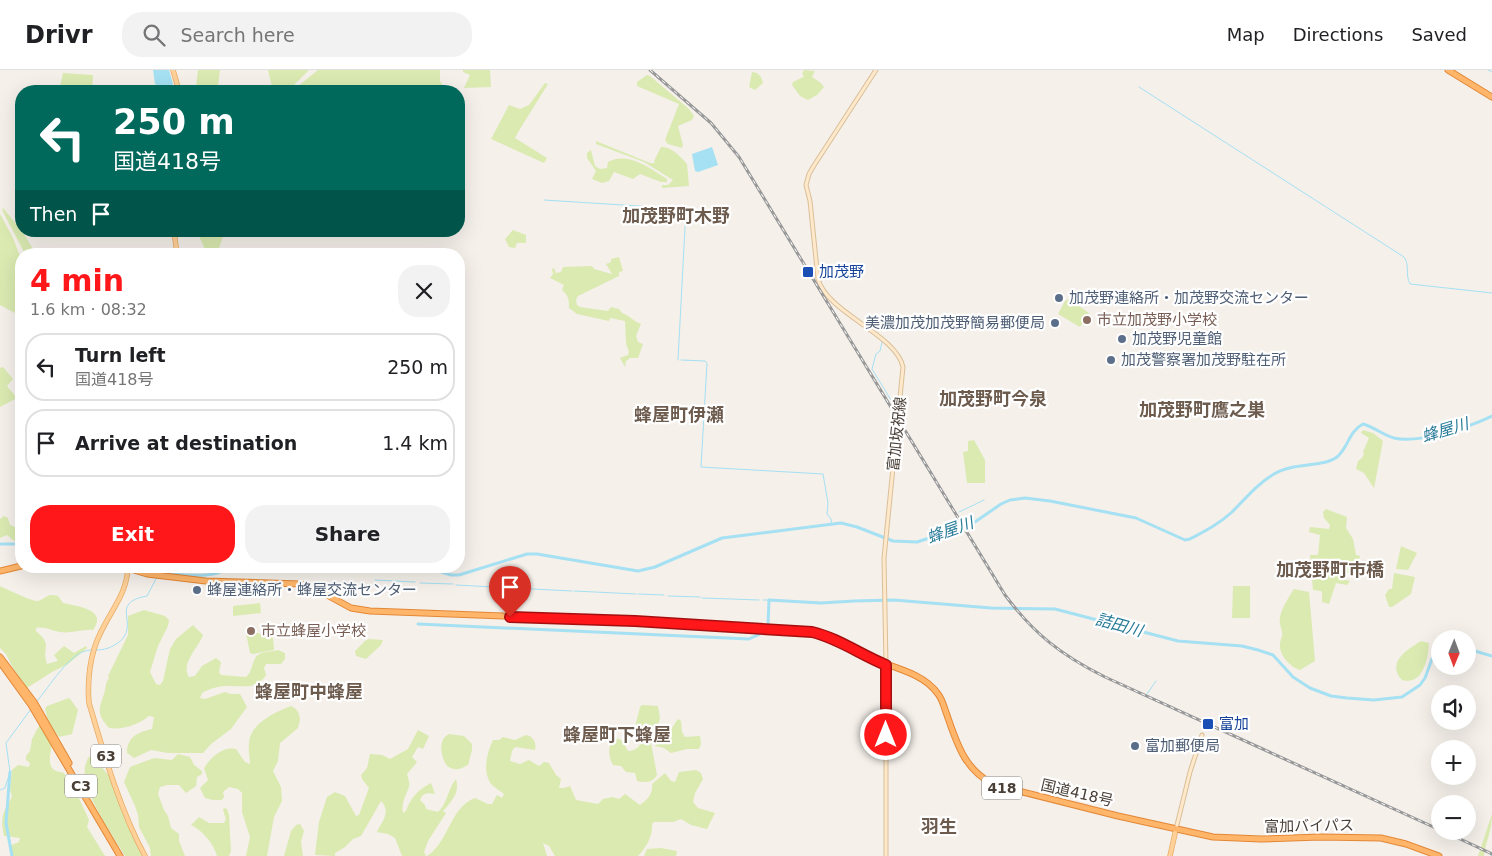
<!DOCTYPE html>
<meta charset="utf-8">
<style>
:root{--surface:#fff;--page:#f2f2f2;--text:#202124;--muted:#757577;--line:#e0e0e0;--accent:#ff1719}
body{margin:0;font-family:"DejaVu Sans","Noto Sans JP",sans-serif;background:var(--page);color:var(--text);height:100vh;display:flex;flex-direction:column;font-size:19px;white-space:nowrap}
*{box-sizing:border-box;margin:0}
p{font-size:16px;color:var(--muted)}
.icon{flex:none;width:28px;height:28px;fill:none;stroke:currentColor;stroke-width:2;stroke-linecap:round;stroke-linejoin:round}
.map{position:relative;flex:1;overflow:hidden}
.side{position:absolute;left:15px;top:178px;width:450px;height:325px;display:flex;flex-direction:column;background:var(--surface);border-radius:20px;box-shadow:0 5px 20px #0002}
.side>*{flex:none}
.guide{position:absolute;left:15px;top:15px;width:450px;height:152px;border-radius:20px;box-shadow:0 5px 20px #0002;background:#00695c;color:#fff;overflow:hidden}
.needle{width:32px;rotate:181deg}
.tools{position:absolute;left:1431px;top:560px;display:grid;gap:10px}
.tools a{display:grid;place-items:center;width:45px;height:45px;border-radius:50%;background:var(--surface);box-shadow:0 5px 20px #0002;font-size:25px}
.pin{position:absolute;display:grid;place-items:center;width:42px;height:42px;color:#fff;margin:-51px -21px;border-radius:50% 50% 50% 0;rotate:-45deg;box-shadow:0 0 5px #0007}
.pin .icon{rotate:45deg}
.me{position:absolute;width:55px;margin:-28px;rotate:0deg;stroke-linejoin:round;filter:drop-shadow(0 0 4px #0008)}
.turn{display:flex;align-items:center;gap:18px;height:105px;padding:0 15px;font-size:22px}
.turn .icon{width:65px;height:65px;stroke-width:2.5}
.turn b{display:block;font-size:35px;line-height:42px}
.then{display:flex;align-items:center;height:48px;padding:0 15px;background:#0003;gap:10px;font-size:19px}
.round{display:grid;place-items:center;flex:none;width:52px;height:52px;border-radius:20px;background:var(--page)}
.overview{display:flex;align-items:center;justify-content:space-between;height:85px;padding:0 15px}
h1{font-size:30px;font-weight:600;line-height:38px;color:var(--accent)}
.cta{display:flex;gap:10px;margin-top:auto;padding:10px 15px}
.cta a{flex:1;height:58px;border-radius:20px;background:var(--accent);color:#fff;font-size:20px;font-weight:600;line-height:58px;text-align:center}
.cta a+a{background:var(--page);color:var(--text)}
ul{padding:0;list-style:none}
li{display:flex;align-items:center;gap:15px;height:68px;margin:0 10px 8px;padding:0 5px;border:2px solid var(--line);border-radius:20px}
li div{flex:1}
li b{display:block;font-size:19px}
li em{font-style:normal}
header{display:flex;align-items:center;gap:30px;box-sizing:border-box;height:70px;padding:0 25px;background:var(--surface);border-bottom:1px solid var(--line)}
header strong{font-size:24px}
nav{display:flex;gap:28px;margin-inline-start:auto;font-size:18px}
.search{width:350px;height:45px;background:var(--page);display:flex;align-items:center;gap:12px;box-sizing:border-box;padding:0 18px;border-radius:20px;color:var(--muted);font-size:19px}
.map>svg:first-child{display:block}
.green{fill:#daeab1}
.water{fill:#a5e0f3}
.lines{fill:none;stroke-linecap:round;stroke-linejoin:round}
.stream{stroke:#a5e0f3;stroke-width:1}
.river{stroke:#a5e0f3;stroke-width:3}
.secondary-casing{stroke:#d9bf9a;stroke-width:5}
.primary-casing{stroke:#e8ab65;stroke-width:5.5}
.highway-casing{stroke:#e38736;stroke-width:7}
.secondary{stroke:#ffe9ca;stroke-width:3}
.primary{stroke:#ffd199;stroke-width:4}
.highway{stroke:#ffb66b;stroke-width:5}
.rail-casing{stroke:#989898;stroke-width:3}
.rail{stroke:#fff;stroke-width:1;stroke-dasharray:4;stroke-linecap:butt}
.route-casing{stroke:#a60f10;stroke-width:12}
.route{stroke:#ff1719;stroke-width:9}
.transit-dot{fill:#1a4fb4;stroke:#fff;stroke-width:2}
.service-dot{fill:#5c6f8a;stroke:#fff;stroke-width:2}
.education-dot{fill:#8d6e63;stroke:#fff;stroke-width:2}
.labels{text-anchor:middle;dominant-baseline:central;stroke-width:4.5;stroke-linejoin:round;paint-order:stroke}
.shield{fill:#fff;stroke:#807973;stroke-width:1}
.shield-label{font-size:14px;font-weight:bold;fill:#493f37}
.transit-label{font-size:15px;fill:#164399;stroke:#fff;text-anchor:start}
.service-label{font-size:15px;fill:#4e5e75;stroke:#fff;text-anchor:start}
.education-label{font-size:15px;fill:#785e54;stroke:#fff;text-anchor:start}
.street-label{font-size:15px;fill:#493f37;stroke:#fff}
.water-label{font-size:16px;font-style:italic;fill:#277b98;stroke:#fff}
.quarter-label{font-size:18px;font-weight:bold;fill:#6d5b4e;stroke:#fff}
</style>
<header>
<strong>Drivr</strong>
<div class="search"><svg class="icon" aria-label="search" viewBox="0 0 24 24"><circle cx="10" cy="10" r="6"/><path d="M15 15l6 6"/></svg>Search here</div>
<nav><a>Map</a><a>Directions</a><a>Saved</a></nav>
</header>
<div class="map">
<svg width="1492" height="786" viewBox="0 0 1492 786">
<rect width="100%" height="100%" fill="#f5f0ea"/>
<g class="green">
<polygon points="198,0 220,0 218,16 226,21 204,21 196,17"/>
<polygon points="268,0 309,0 288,21 273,21"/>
<polygon points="318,0 440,0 440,11 446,20 292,21"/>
<polygon points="463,0 490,0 491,17 464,18 470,5 463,2"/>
<polygon points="804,0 815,1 812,7 821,13 824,17 817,25 808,30 800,26 792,15 793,12 803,7 804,6 802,4"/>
<polygon points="752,2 757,3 761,7 763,13 755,20 749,17"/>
<polygon points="63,3 93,5 92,21 59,21"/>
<polygon points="647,5 650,6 689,39 694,46 692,50 678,56 683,75 682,78 668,74 665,70 679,34 637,16 637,12"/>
<polygon points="545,13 548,14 520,59 515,68 547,88 544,93 491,69 509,35 520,39 529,35"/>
<path d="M596,71L650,93H655L654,91L661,77C671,76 681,87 687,94L689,116L662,118V115H668L673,110L644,92L596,74Z"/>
<path d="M591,80L595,96L600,99L607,98L608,92C628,81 651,99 667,109V112H661L640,104L633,109L614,102L609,111L602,113L592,109L596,101L587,88V83Z"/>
<polygon points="3,138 22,161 36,184 25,184 2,140"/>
<polygon points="0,144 13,168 21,189 21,244 15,243 0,235"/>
<polygon points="513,160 526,165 526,173 517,173 515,178 509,177 505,169"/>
<polygon points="200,161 225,161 217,184 207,184 199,166"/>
<path d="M619,187L623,201L619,202V206L578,226L576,230L577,235L580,237L608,241L611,237L619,239L622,243C629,245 633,251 641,254L636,266L638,272L643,274L638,288H630L626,291L625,297L620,288L628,285L629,282L626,274L625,251L610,248L609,251L577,244L569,238C569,230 569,226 562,220L564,215L550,208L553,204L552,199L554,198L556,203L561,202L563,197L592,196L594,199L612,204L606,194L611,192V189Z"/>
<polygon points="1069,229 1089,243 1080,257 1058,244 1065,231"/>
<polygon points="3,297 13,309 7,316 17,328 0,337 0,298"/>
<polygon points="1363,360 1373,363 1383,371 1374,418 1364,403 1356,399 1358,391 1362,388 1364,384 1363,382 1369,368 1361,363"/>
<polygon points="974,370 985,390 985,413 967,413 963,382 968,381 968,371"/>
<polygon points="1326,439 1347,447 1346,458 1353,469 1356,485 1360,486 1356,503 1342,503 1342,509 1350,511 1347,515 1336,513 1329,534 1322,532 1322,523 1321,521 1313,520 1310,485 1318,485 1320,465 1309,462 1310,457 1329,459 1330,455 1324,448 1323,442"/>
<polygon points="4,446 8,448 10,455 17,458 21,457 21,473 14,471 7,465 0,468 0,449"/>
<polygon points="1401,476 1417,483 1408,500 1396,499"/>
<polygon points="1394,503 1415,507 1411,524 1392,537 1389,537 1385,525 1389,519 1392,519"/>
<path d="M0,516C6,519 33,532 38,531C48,528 46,523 58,526L63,533C75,536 109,539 93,560C82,559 71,564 60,562C52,561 45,556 36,558V561C54,577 41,575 47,594L58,591L54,585L64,576L74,583L86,576L87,578L68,594L52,602L27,618L13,598L6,584L0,578Z"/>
<polygon points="1233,516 1250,516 1250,548 1232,548"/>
<path d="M1294,519L1309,522L1315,591L1300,600C1290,597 1279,585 1280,574C1280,570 1283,566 1282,562C1281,553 1278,555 1281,543C1284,534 1289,527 1294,519Z"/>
<polygon points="260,533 261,543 233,546 233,536"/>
<path d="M144,540L165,546L169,550L168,556L158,576L150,602L156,614L160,615L163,611L170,579L176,569L193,555L203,565C199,577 180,594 189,607L195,606L202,596L216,588L221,592L219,602L221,605L246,607C253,601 252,589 258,585C263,581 272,582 278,580L285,583V589L281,594H266L264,598L266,605C256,621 242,615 226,616C218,616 209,619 202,623L200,628L205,629L225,622L231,624H240L247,637L231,659L211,674L203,683H168L151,680L134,688L127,683C127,667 138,662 152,659L154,647L149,646C138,655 123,660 109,658C97,644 98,641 104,624C106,618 105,613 109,608L108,606L128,565V546Z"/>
<polygon points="249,561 270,566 273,568 274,580 253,584 250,583 246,563"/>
<polygon points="369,569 383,570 381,575 366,589 356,586 355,581 365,571"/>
<path d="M1421,571L1429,573C1428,589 1423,616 1402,610C1386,592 1407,580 1421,571Z"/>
<polygon points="69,628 71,630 78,640 72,664 59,667 49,654 45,639 47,636"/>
<path d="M642,635L658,636L660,648L656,664L651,673L657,705C653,713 644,713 637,711L635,703L626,702L621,696L613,695C608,687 608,676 613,668C623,668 624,674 628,681C633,681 637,679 640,675L634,661L640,637Z"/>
<path d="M291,636L296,639L299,644L300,650L298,658L280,673L278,691L273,701L281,717L282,731L274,747L267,786H246L250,767L242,742V723L238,719L229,717L223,722L224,727L222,730H213L205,728L200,718L208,710L204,698C211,687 223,676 236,679L245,692L250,694C250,688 248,681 249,674C249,654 275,642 291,636Z"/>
<path d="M678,649L681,651L682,662L685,667L700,666L701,674L699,679H687L671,683L664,678L655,676L657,670C669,667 671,658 678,649Z"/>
<path d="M40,654L52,674C51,681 46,697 56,701C59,702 62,702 64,703L77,724L89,750L87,757L105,786H11L9,776L19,772L20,768L4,766C0,747 3,742 12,727L10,719L12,700L18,695L29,697L30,693L26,690V686L30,681L32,669Z"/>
<path d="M418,660L429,666L423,679L418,677L412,687L417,692L407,704C408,708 410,712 409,717C406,725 401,733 403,743L406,741C411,727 418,720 431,713L435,724C429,723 423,722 420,730L425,735L426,739L438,742C448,733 447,720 456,709C460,723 452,731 443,741L446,743L428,771L424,782L426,786H402L395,768L388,764L377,762C381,753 392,742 381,731L361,766L353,769L345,777L335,783V786L315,785L319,752L327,727L335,722L345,726L356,746L359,745L369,718L362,709L361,705L367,698L370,684L382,685L390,689L408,679Z"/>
<path d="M449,664L464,666L472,674V680L468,695C459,700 455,701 447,696C441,687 437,670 449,664Z"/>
<path d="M526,665C533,666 537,673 535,680L515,677L512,681L510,691L520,694L529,690L539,696L544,692L549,693L556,705L561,709L559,718H564L570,716L576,730L598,734L603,729L613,727L619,729L625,724L640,735C648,729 653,724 652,714L665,703L671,711L675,712L679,702L696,700L701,703L703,709L695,723L693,732L698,738L715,743L707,759L691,755L681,749L673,752H654L652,754C653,766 646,778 638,786H555L549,776L543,773L547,786H427C449,772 450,737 475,728L488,734H492L497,725L502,728L504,724C500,721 494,717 491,714C482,701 487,683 493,670H499L503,667L515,670Z"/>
<polygon points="178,684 190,687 194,695 202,701 202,704 197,707 196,716 186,723 179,715 167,715 160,717 158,724 164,740 168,746 171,758 179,764 179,771 185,786 151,786 150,778 139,757 138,745 135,736 124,712 130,697 154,688 172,690"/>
<polygon points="92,685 97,692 111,708 128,753 142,786 125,786 102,749 84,713 85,696 88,688"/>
<path d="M224,738L227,739L229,745L231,781L229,786H217C214,774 202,760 191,755L199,747L209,753H224L226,749L223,740Z"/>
<path d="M1492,744C1492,762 1486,769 1484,786H1478Z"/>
<polygon points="300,754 304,761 301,772 303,786 284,786 291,761 296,755"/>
<polygon points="661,778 677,781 676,786 644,786 647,779"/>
</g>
<g class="water">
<polygon points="153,0 169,0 173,14 169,19 162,18 155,14"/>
<polygon points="712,77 718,95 698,102 695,101 692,84"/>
</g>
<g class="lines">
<g class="stream">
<polyline points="1488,0 1492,2"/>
<path d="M1139,17L1404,187C1410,195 1405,205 1410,214L1492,223"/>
<polyline points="337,21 338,19 341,21 343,18 346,20"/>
<polyline points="544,130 686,139 678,290"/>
<polyline points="882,272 880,281 876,284 872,299 891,330 898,332"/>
<polyline points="681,290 705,291 707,293 701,397 823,404 828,433 827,444 831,449 832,455"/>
<polyline points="959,442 984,430"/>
<polyline points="375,510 415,512"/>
<polyline points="420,513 453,514"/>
<polyline points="456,515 511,518"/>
<polyline points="513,518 572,521"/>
<polyline points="574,521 636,524"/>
<polyline points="638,524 664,525"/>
<polyline points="668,526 700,527"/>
<polyline points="702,528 759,530"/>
<polyline points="763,530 769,530"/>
<path d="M95,580C105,580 110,578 118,573C142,555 107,533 147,526L157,507"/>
<polyline points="1147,624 1156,611"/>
<path d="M36,632C50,617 70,580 91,580"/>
<polyline points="0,720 5,718 10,702 6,673 31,639"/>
</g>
<g class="river">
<polyline points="0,474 21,474"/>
<path d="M131,496C150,502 194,508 213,504C220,503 225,500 230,496"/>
<path d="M423,496L451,505H459L527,484H537L638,501L655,497L722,468L841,453L857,457L893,471L917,472L972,454L1001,434L1010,430L1025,428L1050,431L1136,448L1185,470L1190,469C1205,461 1219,454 1232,442C1246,428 1257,414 1274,404C1294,392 1322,398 1337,387C1348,378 1349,361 1363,354C1374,357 1383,365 1394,368C1419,374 1469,357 1492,346"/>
<polyline points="418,554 749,569 764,562"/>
<polyline points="766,559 768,556 769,530 821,533 854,531 894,530 991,538 1055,539 1178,571 1242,576 1258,580 1273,585 1293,607 1310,618 1331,626 1347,628 1374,630 1402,627 1420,615 1425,608 1432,589 1440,584"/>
<polyline points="1468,579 1492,586"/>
<polyline points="10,702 6,753 12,786"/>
<polyline points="1492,786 1492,785"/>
</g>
<g class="secondary-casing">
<g id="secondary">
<path d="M876,0L813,97L809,104L806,115L810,131L818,209C827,243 896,264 903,297L884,488L886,595V786"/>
<polyline points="1176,759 1190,702 1202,665"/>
</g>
</g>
<g class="primary-casing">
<g id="primary">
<polyline points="173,0 179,21"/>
<polyline points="174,161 177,184"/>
<path d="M128,497C127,524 111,540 100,564C90,584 87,611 89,633C104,684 120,740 145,786"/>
<polyline points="1170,786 1176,759"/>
</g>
</g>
<g class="highway-casing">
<g id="highway">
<polyline points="1448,0 1492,27"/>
<path d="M121,496L147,504L206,511L301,514L318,520L351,538L370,541L635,551L812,562C834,567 847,578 867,587C890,597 923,602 938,624C943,630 944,638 947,645C957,674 965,701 995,715L1118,746L1213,767L1261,769L1320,767L1381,768L1406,774L1439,786"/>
<polyline points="0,501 21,496"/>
<polyline points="0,587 34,632 69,693"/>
<polyline points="0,592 31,635 120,786"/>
</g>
</g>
<use href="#secondary" class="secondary"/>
<use href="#primary" class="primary"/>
<use href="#highway" class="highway"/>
<g class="rail-casing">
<g id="rail">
<path d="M650,0L711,53L739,87L1005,525C1034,564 1061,585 1105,607L1440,760"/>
<polyline points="1443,761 1492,784"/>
</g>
</g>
<use href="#rail" class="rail"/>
</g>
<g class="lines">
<g class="route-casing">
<path id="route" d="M510,547L635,551L812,562C838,568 861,585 886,595V665"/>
</g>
<use href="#route" class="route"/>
</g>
<g class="transit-dot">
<rect x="802" y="196" width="12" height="12" rx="2.5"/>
<rect x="1202" y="648" width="12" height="12" rx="2.5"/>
</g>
<g class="service-dot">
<circle cx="1059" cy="228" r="5"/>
<circle cx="1055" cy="253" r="5"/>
<circle cx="1122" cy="269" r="5"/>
<circle cx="1111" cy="290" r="5"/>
<circle cx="197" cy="520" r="5"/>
<circle cx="1135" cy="676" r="5"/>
</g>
<g class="education-dot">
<circle cx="1087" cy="250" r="5"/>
<circle cx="251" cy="561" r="5"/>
</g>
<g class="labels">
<g class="shield">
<rect x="91" y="674.5" width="30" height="23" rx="4"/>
<rect x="65" y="704.5" width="32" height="23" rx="4"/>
<rect x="982" y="706.5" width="40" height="23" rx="4"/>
</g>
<g class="shield-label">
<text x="106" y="686">63</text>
<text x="81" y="716">C3</text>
<text x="1002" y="718">418</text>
</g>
<g class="transit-label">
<text x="819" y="202">加茂野</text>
<text x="1219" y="654">富加</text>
</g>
<g class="service-label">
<text x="1069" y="228">加茂野連絡所・加茂野交流センター</text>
<text x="1045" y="253" text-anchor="end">美濃加茂加茂野簡易郵便局</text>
<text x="1132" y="269">加茂野児童館</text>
<text x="1121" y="290">加茂警察署加茂野駐在所</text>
<text x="207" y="520">蜂屋連絡所・蜂屋交流センター</text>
<text x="1145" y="676">富加郵便局</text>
</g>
<g class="education-label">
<text x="1097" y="250">市立加茂野小学校</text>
<text x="261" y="561">市立蜂屋小学校</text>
</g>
<g class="street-label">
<text transform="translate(897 364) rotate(-84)">富加坂祝線</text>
<text transform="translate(1077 723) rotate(13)">国道418号</text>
<text transform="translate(1309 756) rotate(-1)">富加バイパス</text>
</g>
<g class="water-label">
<text transform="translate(1445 360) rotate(-17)">蜂屋川</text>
<text transform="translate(950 460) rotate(-20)">蜂屋川</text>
<text transform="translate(1119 555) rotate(15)">詰田川</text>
</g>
<g class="quarter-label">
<text x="676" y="145">加茂野町木野</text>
<text x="993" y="328">加茂野町今泉</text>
<text x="1202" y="339">加茂野町鷹之巣</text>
<text x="679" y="344">蜂屋町伊瀬</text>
<text x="1330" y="499">加茂野町市橋</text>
<text x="309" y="621">蜂屋町中蜂屋</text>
<text x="617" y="664">蜂屋町下蜂屋</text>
<text x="939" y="756">羽生</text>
</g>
</g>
</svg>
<div class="tools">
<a><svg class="needle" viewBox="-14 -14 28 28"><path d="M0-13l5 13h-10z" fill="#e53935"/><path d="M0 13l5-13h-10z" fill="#757577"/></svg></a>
<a><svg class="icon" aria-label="sound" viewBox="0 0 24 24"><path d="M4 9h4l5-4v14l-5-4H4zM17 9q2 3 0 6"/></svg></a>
<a>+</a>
<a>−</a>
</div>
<div class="pin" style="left:510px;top:547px;background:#d93025"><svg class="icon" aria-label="arrive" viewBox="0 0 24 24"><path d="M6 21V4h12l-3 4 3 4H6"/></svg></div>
<svg class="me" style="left:886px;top:665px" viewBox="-20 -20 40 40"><circle r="17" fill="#ff1719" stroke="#fff" stroke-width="3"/><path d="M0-11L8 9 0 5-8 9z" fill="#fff"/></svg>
<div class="guide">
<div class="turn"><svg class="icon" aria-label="left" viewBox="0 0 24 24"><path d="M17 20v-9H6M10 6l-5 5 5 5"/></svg><div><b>250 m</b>国道418号</div></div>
<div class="then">Then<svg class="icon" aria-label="arrive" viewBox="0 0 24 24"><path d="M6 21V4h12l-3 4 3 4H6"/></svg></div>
</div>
<section class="side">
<div class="overview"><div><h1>4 min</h1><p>1.6 km · 08:32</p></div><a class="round"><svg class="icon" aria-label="close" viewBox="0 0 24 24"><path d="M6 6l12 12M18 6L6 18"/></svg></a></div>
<ul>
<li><svg class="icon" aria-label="left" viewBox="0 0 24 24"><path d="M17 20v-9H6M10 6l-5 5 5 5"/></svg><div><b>Turn left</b><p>国道418号</p></div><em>250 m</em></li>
<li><svg class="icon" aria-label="arrive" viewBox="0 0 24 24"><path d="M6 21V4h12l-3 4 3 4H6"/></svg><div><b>Arrive at destination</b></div><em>1.4 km</em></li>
</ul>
<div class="cta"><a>Exit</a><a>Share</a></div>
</section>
</div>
